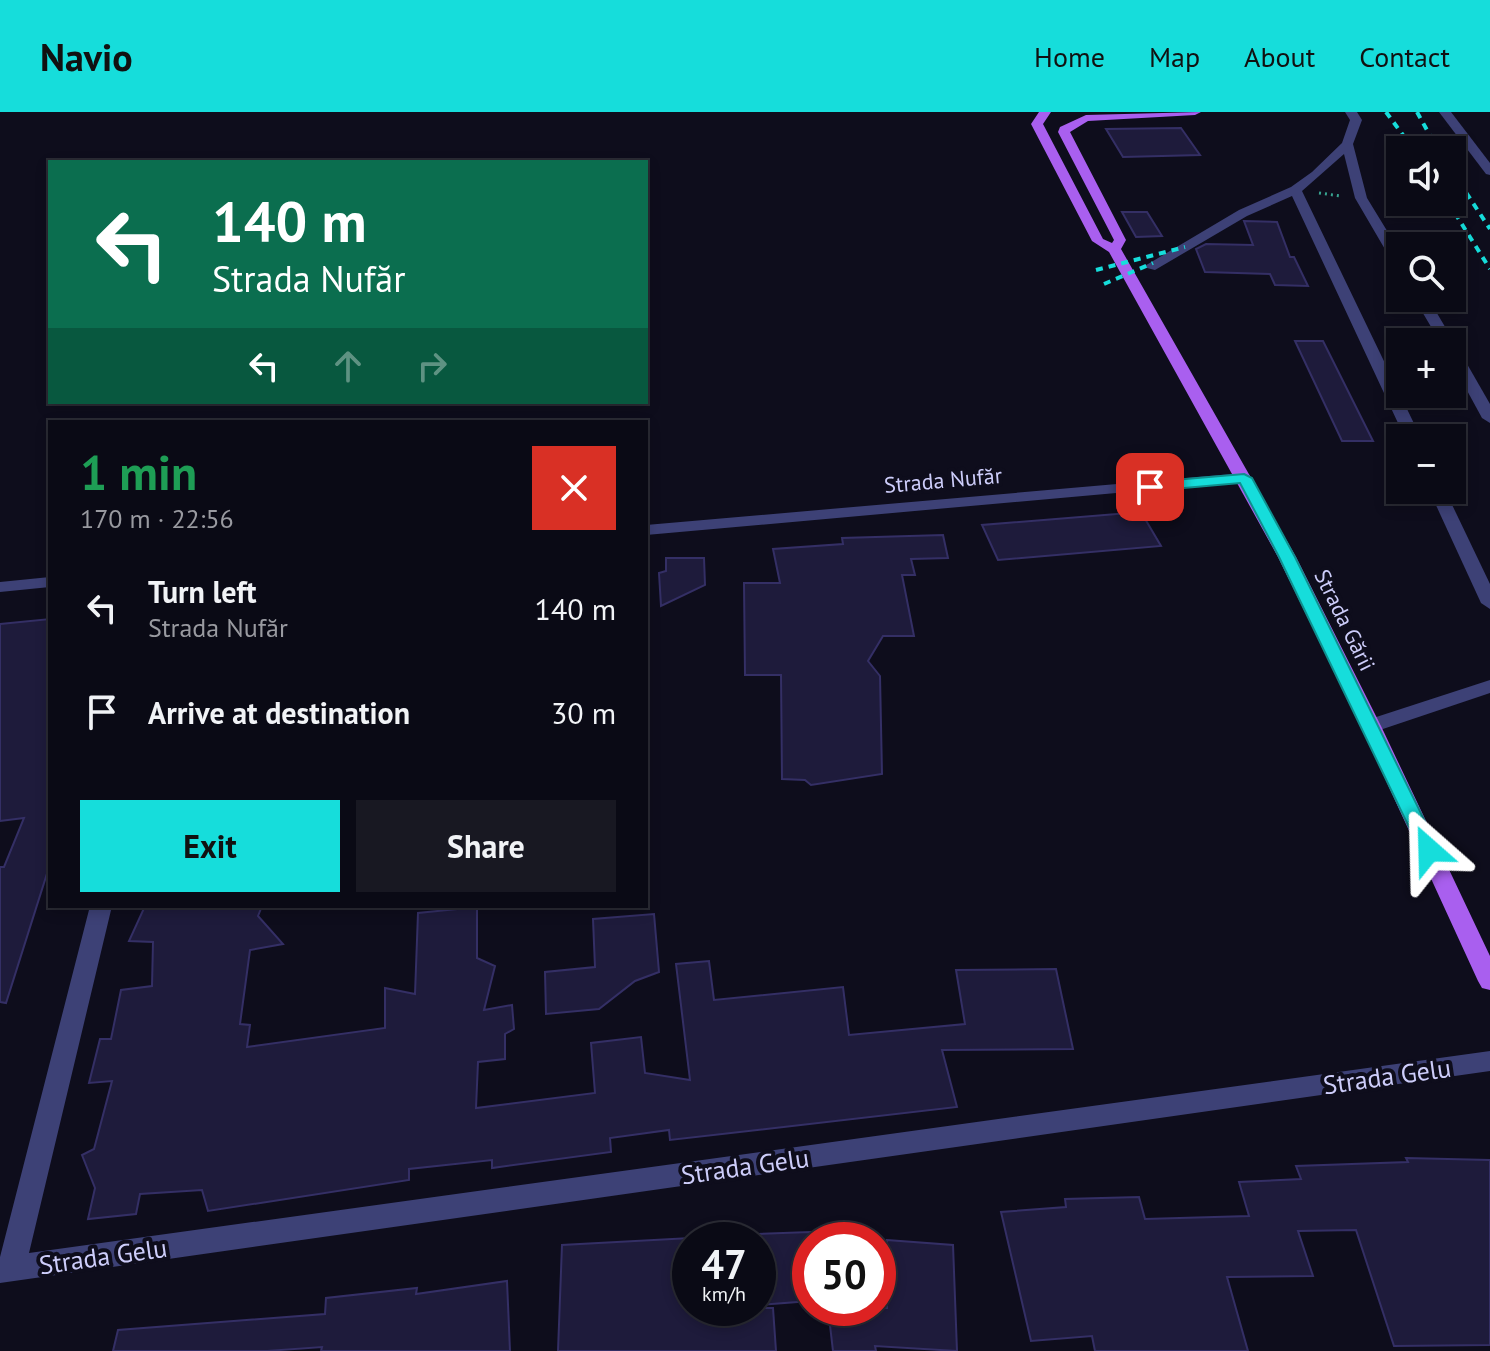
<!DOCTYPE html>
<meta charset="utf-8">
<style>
:root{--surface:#0a0a15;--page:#181822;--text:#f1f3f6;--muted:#999aa0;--line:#2a2b34;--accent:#16dddb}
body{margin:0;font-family:"PT Sans",sans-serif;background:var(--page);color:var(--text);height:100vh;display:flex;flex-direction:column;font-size:30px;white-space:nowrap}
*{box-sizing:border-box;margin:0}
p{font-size:26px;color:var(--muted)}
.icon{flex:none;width:44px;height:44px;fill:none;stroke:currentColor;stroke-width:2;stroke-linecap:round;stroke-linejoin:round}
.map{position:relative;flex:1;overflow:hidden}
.drawer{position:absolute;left:48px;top:308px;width:600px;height:488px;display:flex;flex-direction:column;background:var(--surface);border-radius:0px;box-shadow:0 4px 12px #0003,0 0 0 2px var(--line)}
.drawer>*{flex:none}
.hud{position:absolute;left:48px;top:48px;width:600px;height:244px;border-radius:0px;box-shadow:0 4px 12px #0003,0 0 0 2px var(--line);background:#0b6e4f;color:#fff;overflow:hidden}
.tools{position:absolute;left:1386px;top:24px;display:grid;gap:16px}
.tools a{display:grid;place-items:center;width:80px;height:80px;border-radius:0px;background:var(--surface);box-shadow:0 4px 12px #0003,0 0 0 2px var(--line);font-size:40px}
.speed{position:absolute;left:672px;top:1110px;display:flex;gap:16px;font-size:40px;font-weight:700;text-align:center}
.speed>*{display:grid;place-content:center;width:104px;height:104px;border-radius:50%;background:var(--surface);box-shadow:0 4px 12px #0003,0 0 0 2px var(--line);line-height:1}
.speed small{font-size:20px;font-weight:400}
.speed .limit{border:12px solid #d22;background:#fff;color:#111}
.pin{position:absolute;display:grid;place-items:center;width:68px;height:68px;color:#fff;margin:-34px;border-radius:16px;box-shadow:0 4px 12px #0006}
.me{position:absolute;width:88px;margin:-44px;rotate:335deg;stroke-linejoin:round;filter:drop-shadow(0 0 6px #0008)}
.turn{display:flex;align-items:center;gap:28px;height:168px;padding:0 32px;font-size:36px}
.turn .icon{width:104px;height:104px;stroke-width:2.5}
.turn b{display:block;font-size:56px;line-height:68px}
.lanes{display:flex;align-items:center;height:76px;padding:0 32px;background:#0003;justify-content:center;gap:40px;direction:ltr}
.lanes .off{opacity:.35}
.round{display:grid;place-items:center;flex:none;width:84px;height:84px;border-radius:0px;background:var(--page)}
.overview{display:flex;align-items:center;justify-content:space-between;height:136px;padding:0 32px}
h1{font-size:48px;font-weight:800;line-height:60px;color:#1e9e55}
.button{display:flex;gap:16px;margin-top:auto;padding:16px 32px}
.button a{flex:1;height:92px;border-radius:0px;background:var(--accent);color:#111;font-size:32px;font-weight:800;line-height:92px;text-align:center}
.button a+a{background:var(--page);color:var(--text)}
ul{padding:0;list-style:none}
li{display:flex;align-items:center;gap:24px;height:104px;padding:0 32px}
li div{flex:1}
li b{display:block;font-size:30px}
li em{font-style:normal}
header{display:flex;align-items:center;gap:48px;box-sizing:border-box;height:112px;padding:0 40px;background:var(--accent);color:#111}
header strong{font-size:38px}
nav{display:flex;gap:44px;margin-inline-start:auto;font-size:28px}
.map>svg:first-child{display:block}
.building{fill:#1e1b3b;stroke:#342f65;stroke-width:2}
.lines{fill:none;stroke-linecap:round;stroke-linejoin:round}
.path{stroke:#38a390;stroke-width:3;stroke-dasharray:2 4;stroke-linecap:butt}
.minor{fill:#3d4176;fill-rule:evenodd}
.major{fill:#a95fef;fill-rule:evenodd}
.rail{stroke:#16dddb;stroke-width:4;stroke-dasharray:7 6;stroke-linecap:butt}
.route{fill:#16dddb;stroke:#0e908e;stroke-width:2}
.labels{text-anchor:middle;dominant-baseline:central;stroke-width:8;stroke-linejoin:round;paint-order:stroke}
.street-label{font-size:22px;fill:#cdcdfa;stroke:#0e0d1c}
.near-street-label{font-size:26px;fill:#cdcdfa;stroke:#0e0d1c}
</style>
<header>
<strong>Navio</strong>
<nav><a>Home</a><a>Map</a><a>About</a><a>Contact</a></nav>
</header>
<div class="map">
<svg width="1490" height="1239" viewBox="0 0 1490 1239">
<rect width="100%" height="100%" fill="#0e0d1c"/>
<g class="building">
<polygon points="1181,16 1200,43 1123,45 1106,17"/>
<polygon points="1122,100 1147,100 1162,124 1136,125"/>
<polygon points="1244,109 1277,110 1290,145 1294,145 1308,174 1275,173 1270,162 1205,160 1196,137 1206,132 1253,133"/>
<polygon points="1295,229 1323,229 1373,329 1342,329"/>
<polygon points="1141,400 1161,434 998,448 982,413"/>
<polygon points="943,423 948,446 911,447 915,463 902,463 914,524 883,524 868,549 880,564 882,662 811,673 805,668 782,667 781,563 745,563 744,471 780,471 773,437 843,432 842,426"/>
<polygon points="666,446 704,446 705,473 661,494 659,461 666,459"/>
<polygon points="50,507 50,752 6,891 0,890 0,755 4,755 24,706 0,709 0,512"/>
<polygon points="145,794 262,794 258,804 283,832 250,838 240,912 250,913 247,935 385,916 385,876 415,882 418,801 477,795 477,846 495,854 484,898 512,893 514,917 505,922 505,947 478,950 476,996 595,981 591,931 641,925 645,961 690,968 676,852 709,849 714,888 843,875 849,923 965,912 956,858 1056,857 1073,937 942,938 957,995 670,1028 669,1018 610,1026 611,1040 492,1056 492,1048 409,1057 409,1068 208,1099 202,1078 140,1082 136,1102 88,1107 95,1076 82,1043 94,1037 112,969 89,971 100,927 111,927 121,878 152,874 153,830 129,829"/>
<polygon points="654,802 659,860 635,869 599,897 546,902 545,860 595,855 593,807"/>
<polygon points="1406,1046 1490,1048 1490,1233 1394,1234 1356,1118 1298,1119 1313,1164 1227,1165 1248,1239 1095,1239 1092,1224 1031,1229 1001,1100 1066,1095 1065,1087 1139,1085 1145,1107 1249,1104 1239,1070 1301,1067 1296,1054 1408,1050"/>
<polygon points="810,1120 810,1189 758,1193 758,1122"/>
<polygon points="690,1126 690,1196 773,1196 776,1239 558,1239 562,1133"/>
<polygon points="887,1128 953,1133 957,1239 875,1234 876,1239 833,1239 828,1196 887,1196"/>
<polygon points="507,1169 510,1239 321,1239 322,1235 267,1239 113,1239 118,1218 325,1202 326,1186 417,1176 416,1182"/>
</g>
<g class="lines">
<polyline class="path" points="1319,81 1341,84"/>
<g class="minor">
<polygon points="1345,0 1357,0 1362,8 1353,32 1367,86 1400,140 1400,155 1393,151 1355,86 1344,42 1302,79 1421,326 1405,326 1292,84 1247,104 1155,158 1143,155 1239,98 1291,75 1312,60 1342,31 1350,8"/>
<polygon points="1439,0 1451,0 1490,51 1490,63 1486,62"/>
<polygon points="1414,186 1428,186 1454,230 1452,233 1452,230 1440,230"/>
<polygon points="1452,234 1459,238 1490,292 1490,311 1482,306 1452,251"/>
<polygon points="1244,361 1250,363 1250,369 646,423 646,413"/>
<polygon points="1429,378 1445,378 1490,472 1490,497 1481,491"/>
<polygon points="50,465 50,475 0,480 0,470"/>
<polygon points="1490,568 1490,581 1371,621 1361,614 1364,609"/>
<polygon points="90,794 112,794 29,1141 1490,939 1490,959 0,1171 0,1145"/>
</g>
<polygon class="major" points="1039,0 1051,0 1043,12 1103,127 1112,131 1114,128 1058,20 1060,15 1086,3 1201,0 1195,3 1088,9 1070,20 1126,128 1121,137 1296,445 1381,614 1490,844 1490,878 1482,876 1478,869 1361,614 1278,445 1109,140 1092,129 1031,12"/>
<g class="rail">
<polyline points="1386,0 1414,38"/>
<polyline points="1417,0 1438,38"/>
<polyline points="1452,59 1490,117"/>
<polyline points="1448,90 1490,157"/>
<polyline points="1096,158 1185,135"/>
<polyline points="1104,172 1153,151"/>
</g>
</g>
<polygon class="route" points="1244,362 1252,366 1295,445 1439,738 1436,743 1422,743 1420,738 1279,445 1240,371 1150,379 1142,375 1150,370"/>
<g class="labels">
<g class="street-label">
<text transform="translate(943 368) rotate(-5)">Strada Nufăr</text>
<text transform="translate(1345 508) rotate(64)">Strada Gării</text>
</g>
<g class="near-street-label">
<text transform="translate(1387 964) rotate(-8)">Strada Gelu</text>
<text transform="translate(745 1054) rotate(-8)">Strada Gelu</text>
<text transform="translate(103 1144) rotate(-8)">Strada Gelu</text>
</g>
</g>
</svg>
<div class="tools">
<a><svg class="icon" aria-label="sound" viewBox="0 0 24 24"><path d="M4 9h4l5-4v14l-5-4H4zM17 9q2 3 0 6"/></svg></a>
<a><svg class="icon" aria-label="search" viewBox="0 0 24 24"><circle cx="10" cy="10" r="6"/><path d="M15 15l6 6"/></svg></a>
<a>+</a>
<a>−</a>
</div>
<div class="speed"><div>47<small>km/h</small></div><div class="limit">50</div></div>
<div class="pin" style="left:1150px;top:375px;background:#d93025"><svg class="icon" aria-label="arrive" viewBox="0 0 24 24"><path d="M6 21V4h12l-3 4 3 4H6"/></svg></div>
<svg class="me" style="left:1429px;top:738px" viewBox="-20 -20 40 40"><path d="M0-17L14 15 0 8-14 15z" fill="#16dddb" stroke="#fff" stroke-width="4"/></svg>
<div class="hud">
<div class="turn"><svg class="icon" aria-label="left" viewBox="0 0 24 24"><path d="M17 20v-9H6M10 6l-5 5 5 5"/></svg><div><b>140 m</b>Strada Nufăr</div></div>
<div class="lanes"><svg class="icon" aria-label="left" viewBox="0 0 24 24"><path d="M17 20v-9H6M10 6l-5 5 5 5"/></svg><svg class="icon off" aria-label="ahead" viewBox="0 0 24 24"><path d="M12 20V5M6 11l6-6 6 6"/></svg><svg class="icon off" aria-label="right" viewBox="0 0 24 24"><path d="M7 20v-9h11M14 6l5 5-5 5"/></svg></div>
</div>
<section class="drawer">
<div class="overview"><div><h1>1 min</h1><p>170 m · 22:56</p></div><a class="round" style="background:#d93025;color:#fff"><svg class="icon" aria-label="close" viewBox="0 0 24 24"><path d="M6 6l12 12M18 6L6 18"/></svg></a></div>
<ul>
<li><svg class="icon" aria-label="left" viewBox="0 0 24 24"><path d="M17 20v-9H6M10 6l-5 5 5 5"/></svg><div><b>Turn left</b><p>Strada Nufăr</p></div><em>140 m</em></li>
<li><svg class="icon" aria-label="arrive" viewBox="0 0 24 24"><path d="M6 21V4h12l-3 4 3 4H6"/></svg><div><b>Arrive at destination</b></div><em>30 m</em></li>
</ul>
<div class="button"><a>Exit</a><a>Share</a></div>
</section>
</div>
